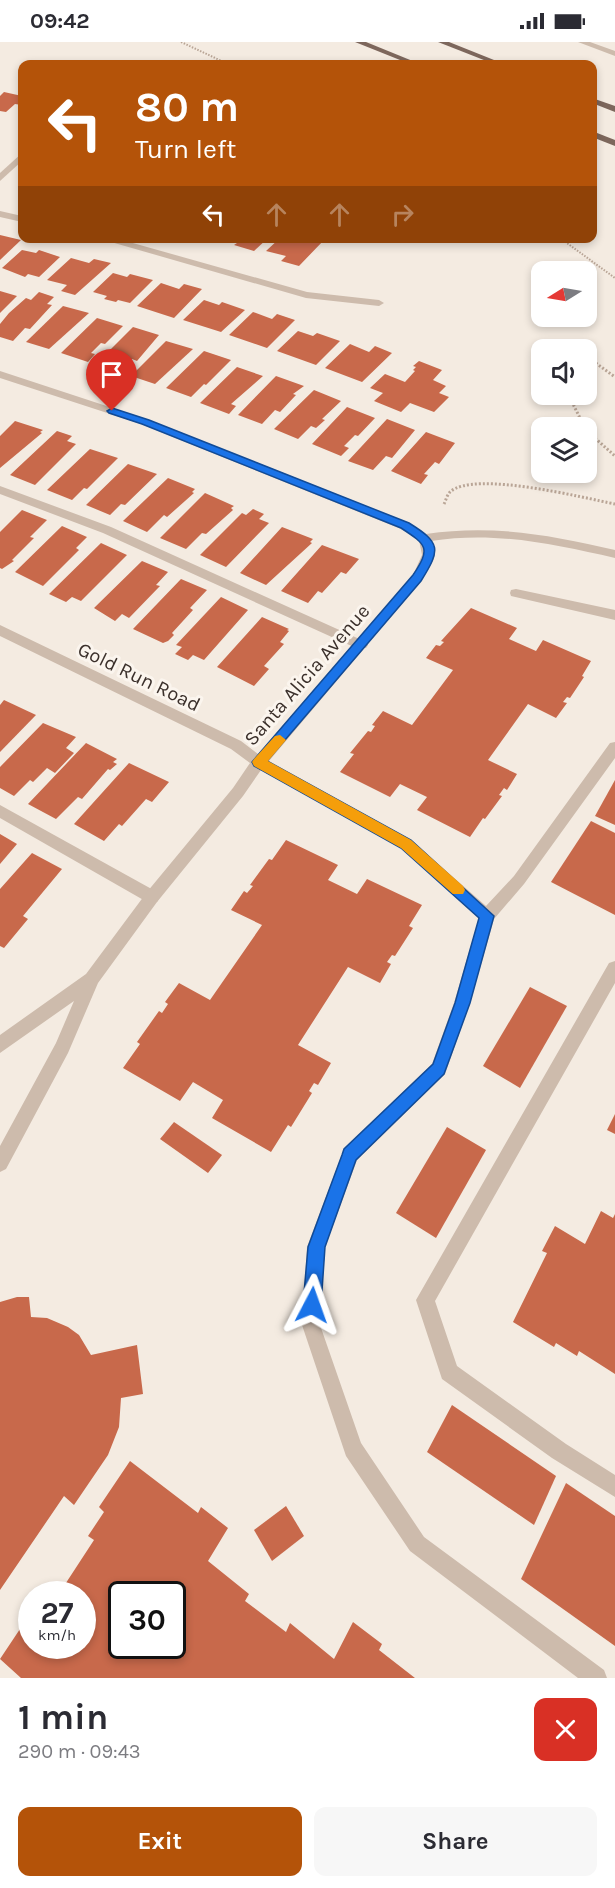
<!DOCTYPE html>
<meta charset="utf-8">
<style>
:root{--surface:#fff;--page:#f7f7f7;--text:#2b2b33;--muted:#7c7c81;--accent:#b45309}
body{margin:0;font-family:Karla,sans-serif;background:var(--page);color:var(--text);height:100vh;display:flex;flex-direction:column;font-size:22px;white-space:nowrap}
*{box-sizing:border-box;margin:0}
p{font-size:20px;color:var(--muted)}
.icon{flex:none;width:33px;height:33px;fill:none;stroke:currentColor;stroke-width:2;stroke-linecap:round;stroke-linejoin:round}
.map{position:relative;height:1636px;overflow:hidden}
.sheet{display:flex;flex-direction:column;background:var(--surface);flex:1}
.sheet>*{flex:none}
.top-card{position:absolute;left:18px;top:18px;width:579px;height:183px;border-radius:12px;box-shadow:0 3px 9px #0003;background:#b45309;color:#fff;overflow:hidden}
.needle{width:39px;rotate:259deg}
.buttons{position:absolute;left:531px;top:219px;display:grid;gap:12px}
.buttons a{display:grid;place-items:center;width:66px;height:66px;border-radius:12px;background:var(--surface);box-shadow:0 3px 9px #0003;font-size:30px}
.speed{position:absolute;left:18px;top:1539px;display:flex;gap:12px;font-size:30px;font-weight:700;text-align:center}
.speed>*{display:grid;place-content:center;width:78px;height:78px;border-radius:50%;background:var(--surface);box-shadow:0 3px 9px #0003;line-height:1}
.speed small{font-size:15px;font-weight:400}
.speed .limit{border:3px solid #111;border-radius:9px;background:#fff;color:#111}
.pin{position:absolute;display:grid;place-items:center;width:51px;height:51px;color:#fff;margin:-62px -26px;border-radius:50% 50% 50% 0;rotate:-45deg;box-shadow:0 0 6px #0007}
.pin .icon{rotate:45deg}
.me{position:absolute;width:66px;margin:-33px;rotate:4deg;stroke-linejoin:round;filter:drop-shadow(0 0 4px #0008)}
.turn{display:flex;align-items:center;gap:21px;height:126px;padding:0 18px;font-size:27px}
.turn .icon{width:78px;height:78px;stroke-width:2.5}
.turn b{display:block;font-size:42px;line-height:51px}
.lanes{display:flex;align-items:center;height:57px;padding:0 18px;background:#0003;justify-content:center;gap:30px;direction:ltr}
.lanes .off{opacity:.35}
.round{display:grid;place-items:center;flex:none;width:63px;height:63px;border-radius:12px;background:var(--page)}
.summary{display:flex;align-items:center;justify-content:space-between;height:102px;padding:0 18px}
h1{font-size:36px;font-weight:700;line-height:45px}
.cta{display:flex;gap:12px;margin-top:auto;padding:12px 18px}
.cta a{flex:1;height:69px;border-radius:12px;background:var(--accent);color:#fff;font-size:24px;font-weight:700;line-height:69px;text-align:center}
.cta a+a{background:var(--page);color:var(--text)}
.status{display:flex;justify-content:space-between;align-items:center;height:42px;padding:0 30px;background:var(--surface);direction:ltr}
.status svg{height:16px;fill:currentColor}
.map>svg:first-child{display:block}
.building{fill:#c8694b;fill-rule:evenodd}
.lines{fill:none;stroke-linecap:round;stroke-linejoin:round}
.path-far1{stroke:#b9a596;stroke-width:2;stroke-dasharray:1.5 1.5;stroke-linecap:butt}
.path{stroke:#b9a596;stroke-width:3;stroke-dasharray:2 2;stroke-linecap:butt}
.lane{fill:#cdbbac;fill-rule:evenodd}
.street{fill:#cdbbac;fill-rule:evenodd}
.primary{fill:#7d675c;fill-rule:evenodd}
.route{fill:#1a73e8;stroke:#114b97;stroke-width:1.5}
.slow{fill:#f59e0b}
.labels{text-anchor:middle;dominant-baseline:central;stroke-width:6;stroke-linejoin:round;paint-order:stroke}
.street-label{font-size:20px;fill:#3b302b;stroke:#fbf5ee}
</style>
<div class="status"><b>09:42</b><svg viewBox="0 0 49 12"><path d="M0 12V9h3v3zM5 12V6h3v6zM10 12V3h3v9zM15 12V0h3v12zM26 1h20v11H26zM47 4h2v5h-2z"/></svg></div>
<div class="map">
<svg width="615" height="1636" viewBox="0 0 615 1636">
<rect width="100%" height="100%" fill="#f4ebe1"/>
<g class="building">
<polygon points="4,50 22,54 22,63 15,62 6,70 0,69 0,54"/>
<polygon points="0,193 21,198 0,218"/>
<polygon points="268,196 254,209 234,203 243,197"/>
<polygon points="280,196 318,196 324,198 299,224 281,219 286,214 266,209"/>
<polygon points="22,208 36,211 39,208 60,215 39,235 28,232 25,235 2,226"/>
<polygon points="71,216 89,221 94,217 111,221 75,253 61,249 67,243 47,238"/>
<polygon points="113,231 127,235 130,232 153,238 130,261 118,258 116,260 104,257 107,254 93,250"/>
<polygon points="161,241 179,247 184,242 202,247 174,276 137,264"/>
<polygon points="0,249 17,254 0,271"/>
<polygon points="39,250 54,255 47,262 52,263 30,287 25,286 13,299 0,295 0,282 9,271 26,256 31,258"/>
<polygon points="204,258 219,263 222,260 245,268 221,290 183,278"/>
<polygon points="63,264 89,271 49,307 26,300"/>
<polygon points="253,270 272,277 277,272 295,278 267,306 229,293"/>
<polygon points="97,276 123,284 105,302 101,301 91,311 95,312 88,320 61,311"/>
<polygon points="133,285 159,293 137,319 132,317 119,330 96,322"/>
<polygon points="298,289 313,294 317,291 340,299 316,323 277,309"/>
<polygon points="166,299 193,307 155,342 131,334"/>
<polygon points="350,302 369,310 375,304 392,311 362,340 325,326"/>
<polygon points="204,309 231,318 206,343 204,342 191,355 166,346"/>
<polygon points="419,319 442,328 433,338 446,344 439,351 449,355 434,370 410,361 401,370 374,359 383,351 370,346 385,332 405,340 415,329 413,328 416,325 413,324"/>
<polygon points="237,325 263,334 231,362 236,364 229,372 200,361"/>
<polygon points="276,334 304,344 293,352 296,353 280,370 275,368 262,382 238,373"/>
<polygon points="314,348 341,359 322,377 325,378 316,386 311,384 298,397 274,387"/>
<polygon points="347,365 375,376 358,394 355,393 344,404 349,406 341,414 312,402"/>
<polygon points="387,377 415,388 392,416 386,414 373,428 348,419"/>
<polygon points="15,379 43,388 40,390 42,391 0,426 0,394"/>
<polygon points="57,389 72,394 67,399 76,402 35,443 10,433"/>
<polygon points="426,390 455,401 439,422 435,420 424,432 428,433 421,442 391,429"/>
<polygon points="90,407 118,416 87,447 84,446 72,458 47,448"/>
<polygon points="128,422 157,432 125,463 121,462 110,473 86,463"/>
<polygon points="168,436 195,447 192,450 194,451 167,475 164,473 147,490 123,479"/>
<polygon points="205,451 234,464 231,466 233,468 206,492 202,491 186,507 160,496"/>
<polygon points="253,467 264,472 259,477 269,481 226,525 200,513 242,471 246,473"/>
<polygon points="22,468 47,478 30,495 34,496 12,518 14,519 2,527 0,526 0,490"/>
<polygon points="62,484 87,495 76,506 79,508 43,544 15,530"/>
<polygon points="282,485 313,497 310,500 312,501 266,543 240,531"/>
<polygon points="101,501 127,513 81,559 72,555 66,560 49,552"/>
<polygon points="322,503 359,517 346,532 341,530 322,551 318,549 308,561 281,549"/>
<polygon points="142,519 168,530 156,543 160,544 129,576 122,572 115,579 94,566"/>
<polygon points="181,537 207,548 190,566 193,568 172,591 174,593 168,599 163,601 133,587"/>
<polygon points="221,555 248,568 204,618 193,613 188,618 175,612 182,605 176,603"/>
<polygon points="471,566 517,586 509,597 536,609 543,598 591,619 582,634 584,635 570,656 567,655 563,660 567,661 556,676 528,662 488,718 517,732 507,748 504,746 499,753 502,754 485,777 483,776 470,795 417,768 427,755 400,742 390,755 340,730 354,712 350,711 368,689 371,690 375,684 372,683 383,669 412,683 453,628 426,616 436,603 440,604 444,600 441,599"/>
<polygon points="262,575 289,587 287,588 289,589 280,600 284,602 264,624 269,627 254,644 217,625"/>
<polygon points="4,658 36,673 0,710 0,663"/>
<polygon points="43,681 76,695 66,706 74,711 55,731 47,726 33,740 30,738 14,754 0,746 0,725"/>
<polygon points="86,701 117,717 113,720 117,722 110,728 108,727 82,757 78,755 56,777 28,762"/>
<polygon points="129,721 169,740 152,760 146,757 122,784 119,782 104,799 74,782"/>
<polygon points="615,738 615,783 595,774"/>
<polygon points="591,779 615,791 615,873 551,840"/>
<polygon points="0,792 17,802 0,822"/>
<polygon points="286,798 338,823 328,838 357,852 367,837 422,863 409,884 413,886 395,914 392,913 387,920 391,922 380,941 348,925 298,1003 331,1021 318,1043 314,1041 309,1049 312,1051 291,1085 288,1083 271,1110 212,1076 223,1058 193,1040 180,1059 123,1026 140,1002 137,1000 159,969 162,971 168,962 165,960 179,941 210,958 262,883 231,868 244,849 247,851 253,844 250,843 269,817 272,818"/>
<polygon points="32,811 62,827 23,874 28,877 4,906 0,904 0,847"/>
<polygon points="530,945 567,964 520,1046 483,1024"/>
<polygon points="615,1072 615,1092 607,1088"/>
<polygon points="174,1080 222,1113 208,1131 160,1097"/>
<polygon points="447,1085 486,1108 436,1196 396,1171"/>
<polygon points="601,1169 613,1176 615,1172 615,1332 579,1309 577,1314 556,1301 554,1305 513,1280 547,1211 542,1209 555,1184 585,1202"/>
<polygon points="17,1255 29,1255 31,1275 47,1276 68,1285 79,1293 91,1313 137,1303 143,1352 121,1356 119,1385 108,1413 74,1463 64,1454 0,1548 0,1260"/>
<polygon points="452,1363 556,1434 534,1483 427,1410"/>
<path d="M130,1419L198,1471L201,1465L228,1486L208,1519L249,1552L245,1559L286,1590L290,1581L334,1617L353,1580L382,1602L379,1608L415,1636H21L0,1617L32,1569V1604H82V1552H50L56,1543L62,1547L94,1498L88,1494L104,1470L99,1465ZM122,1552H172V1604H122Z"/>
<polygon points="566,1441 615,1474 615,1604 521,1537"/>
<polygon points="286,1464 304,1494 272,1519 254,1488"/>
</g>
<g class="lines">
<g class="path-far1">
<polyline points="181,0 228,22"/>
<polyline points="560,196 615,236"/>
</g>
<g class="path">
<polyline points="586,314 615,335"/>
<polyline points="568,352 585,386"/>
<polyline points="586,388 615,414"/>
<path d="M444,462C446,458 447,453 450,450C474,428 584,456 615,462"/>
</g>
<g class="lane">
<polygon points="578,0 590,0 615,9 615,14"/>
<polygon points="0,444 111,485 366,600 368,603 366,606 356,606 103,491 0,452"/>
<polygon points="516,547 615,568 615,578 511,554 510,551 511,548"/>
<polygon points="0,763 157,850 160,855 157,860 152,861 147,860 0,776"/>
</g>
<g class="street">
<polygon points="22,111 22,119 0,139 0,131"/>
<polygon points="0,169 22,174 22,180 0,175"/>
<polygon points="97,196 115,196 307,250 379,258 384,261 379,264 306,256"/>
<path d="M0,329L149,378L409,481L426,492C492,482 551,493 615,508V516C553,502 495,489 431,499L434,517L421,539L269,719L411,798L486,864L514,834L610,701L615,700V716L524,842L494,877L470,961L445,1032L357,1118L325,1205L320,1283L361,1401L424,1495L604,1628L607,1636H578L410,1509L346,1414L302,1283L307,1205L344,1107L432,1022L454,961L479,876L401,806L261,728L243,754L157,860L98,941L68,1011L6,1127L0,1130V1104L56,1001L74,959L0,1011V993L86,932L147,850L233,746L250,721L231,707L0,594V583L241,699L258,712L413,533L422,513L419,498L401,487L141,382L0,336Z"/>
<polygon points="615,919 615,941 435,1259 457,1324 566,1402 615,1433 615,1455 552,1416 442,1337 416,1258 609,921"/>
</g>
<g class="primary">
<polygon points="355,0 366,0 420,22 410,22"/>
<polygon points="438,0 449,0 504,22 494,22"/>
<polygon points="592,56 615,64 615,70 592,61"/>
<polygon points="592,89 615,98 615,104 592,95"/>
</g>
</g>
<path class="route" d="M112,366L149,378L409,481C441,501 441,507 421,539L267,719L411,798L494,874L470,961L444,1032L356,1118L325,1205L321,1263L318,1269L312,1272L306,1269L303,1263L308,1205L342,1113L344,1107L433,1022L455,961L479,876L401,806L254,724L252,720L413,533C431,506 427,503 401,486L142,382L109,371L107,369Z"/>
<polygon class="slow" points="280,693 286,698 268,719 411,798 463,844 465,848 463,852 453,852 401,806 254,724 252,720 254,717 275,694"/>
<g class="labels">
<g class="street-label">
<text transform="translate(307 633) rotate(-49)">Santa Alicia Avenue</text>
<text transform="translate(139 635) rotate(26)">Gold Run Road</text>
</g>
</g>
</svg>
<div class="buttons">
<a><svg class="needle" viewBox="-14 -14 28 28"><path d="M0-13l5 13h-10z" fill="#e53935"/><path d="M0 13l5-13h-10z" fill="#7c7c81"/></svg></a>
<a><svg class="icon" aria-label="sound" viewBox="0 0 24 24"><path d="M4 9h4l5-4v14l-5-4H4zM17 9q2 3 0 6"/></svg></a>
<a><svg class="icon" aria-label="layers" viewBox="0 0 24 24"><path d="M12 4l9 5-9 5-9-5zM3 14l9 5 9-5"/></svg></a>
</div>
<div class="speed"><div>27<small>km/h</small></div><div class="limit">30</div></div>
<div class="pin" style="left:112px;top:369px;background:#d93025"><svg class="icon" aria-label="arrive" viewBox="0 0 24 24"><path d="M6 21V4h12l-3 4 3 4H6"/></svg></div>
<svg class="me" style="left:312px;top:1263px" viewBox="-20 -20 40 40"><path d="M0-17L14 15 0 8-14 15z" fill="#1a73e8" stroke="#fff" stroke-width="4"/></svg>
<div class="top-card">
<div class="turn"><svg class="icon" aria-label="left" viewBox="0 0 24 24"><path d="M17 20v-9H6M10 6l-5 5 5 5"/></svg><div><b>80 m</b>Turn left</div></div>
<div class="lanes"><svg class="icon" aria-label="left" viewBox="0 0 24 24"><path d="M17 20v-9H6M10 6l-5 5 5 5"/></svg><svg class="icon off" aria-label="ahead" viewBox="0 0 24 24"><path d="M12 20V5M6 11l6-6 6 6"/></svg><svg class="icon off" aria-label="ahead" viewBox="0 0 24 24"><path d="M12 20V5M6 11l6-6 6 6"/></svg><svg class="icon off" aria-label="right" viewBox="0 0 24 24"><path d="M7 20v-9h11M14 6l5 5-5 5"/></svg></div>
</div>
</div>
<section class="sheet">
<div class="summary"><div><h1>1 min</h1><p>290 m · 09:43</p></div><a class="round" style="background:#d93025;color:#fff"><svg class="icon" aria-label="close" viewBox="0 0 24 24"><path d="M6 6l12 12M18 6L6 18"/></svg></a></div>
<div class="cta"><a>Exit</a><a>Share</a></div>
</section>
